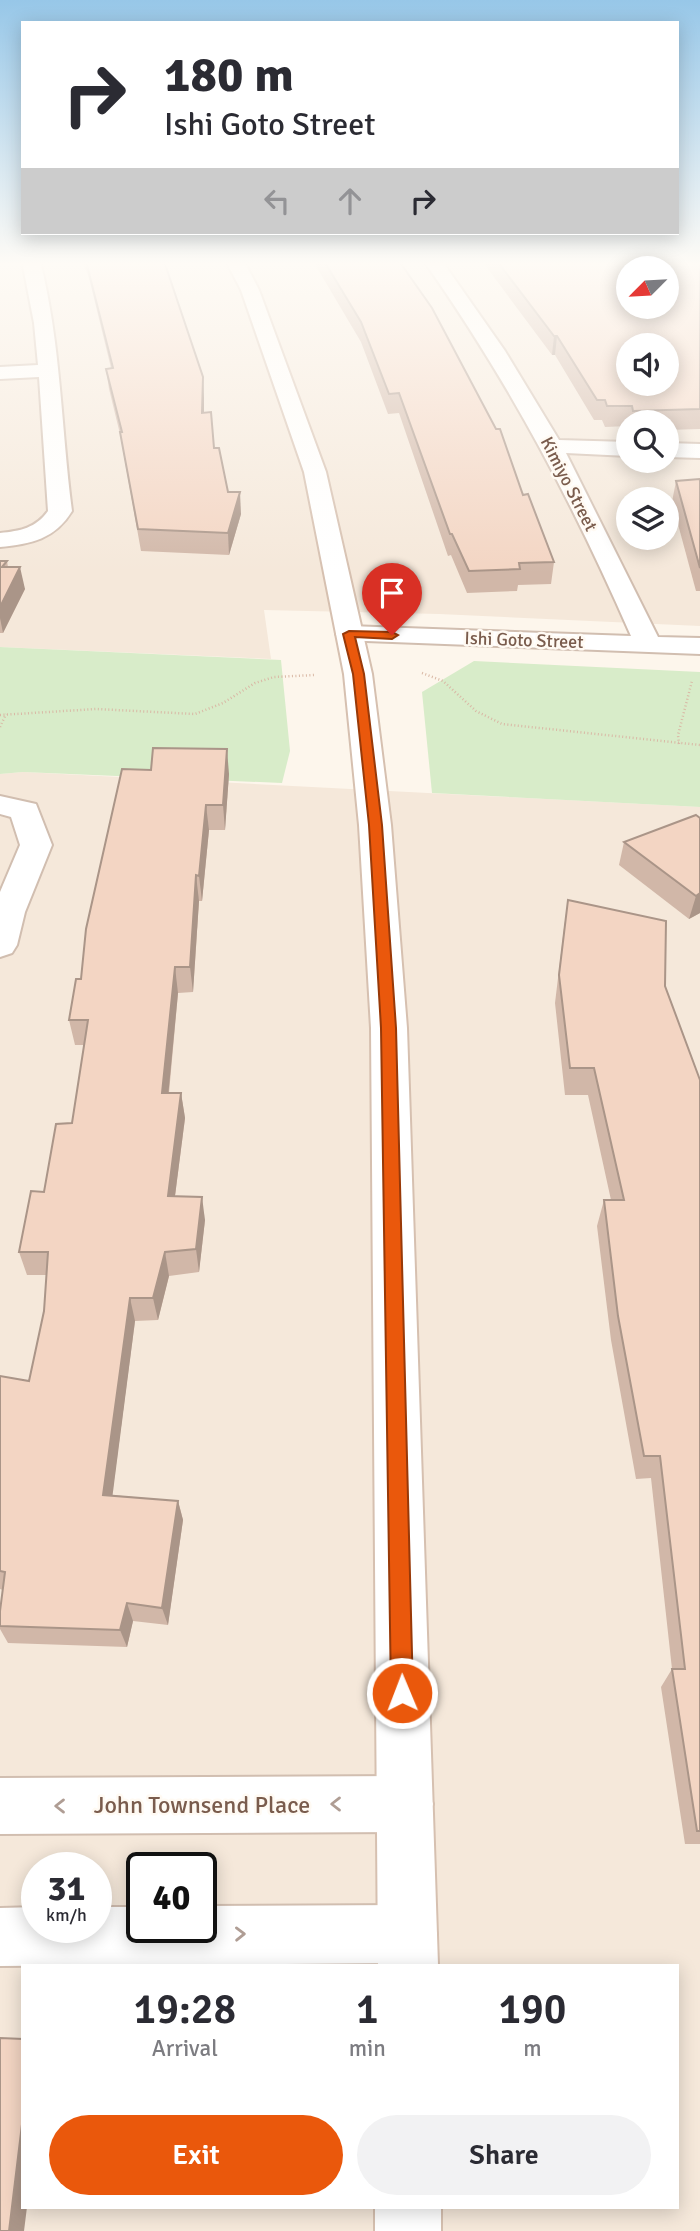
<!DOCTYPE html>
<style>
:root{--surface:#fff;--page:#f2f2f3;--text:#2b2b33;--muted:#7c7c81;--accent:#ea580c}
body{margin:0;font-family:Signika,sans-serif;background:var(--page);color:var(--text);height:100vh;display:flex;flex-direction:column;font-size:26px;white-space:nowrap}
*{box-sizing:border-box;margin:0}
p{font-size:23px;color:var(--muted)}
.icon{flex:none;width:38px;height:38px;fill:none;stroke:currentColor;stroke-width:2;stroke-linecap:round;stroke-linejoin:round}
.map{position:relative;flex:1;overflow:hidden}
.sheet{position:absolute;left:21px;top:1964px;width:658px;height:245px;display:flex;flex-direction:column;background:var(--surface);border-radius:0px;box-shadow:0 4px 18px #0003}
.sheet>*{flex:none}
.guide{position:absolute;left:21px;top:21px;width:658px;height:214px;border-radius:0px;box-shadow:0 4px 18px #0003;background:#fff;color:var(--text);overflow:hidden}
.needle{width:46px;rotate:246deg}
.tools{position:absolute;left:616px;top:256px;display:grid;gap:14px}
.tools a{display:grid;place-items:center;width:63px;height:63px;border-radius:50%;background:var(--surface);box-shadow:0 4px 18px #0003;font-size:35px}
.speed{position:absolute;left:21px;top:1852px;display:flex;gap:14px;font-size:35px;font-weight:700;text-align:center}
.speed>*{display:grid;place-content:center;width:91px;height:91px;border-radius:50%;background:var(--surface);box-shadow:0 4px 18px #0003;line-height:1}
.speed small{font-size:18px;font-weight:400}
.speed .limit{border:4px solid #111;border-radius:10px;background:#fff;color:#111}
.pin{position:absolute;display:grid;place-items:center;width:60px;height:60px;color:#fff;margin:-72px -30px;border-radius:50% 50% 50% 0;rotate:-45deg;box-shadow:0 0 7px #0007}
.pin .icon{rotate:45deg}
.me{position:absolute;width:77px;margin:-38px;rotate:359deg;stroke-linejoin:round;filter:drop-shadow(0 0 5px #0008)}
.turn{display:flex;align-items:center;gap:24px;height:147px;padding:0 28px;font-size:32px}
.turn .icon{width:91px;height:91px;stroke-width:2.5}
.turn b{display:block;font-size:49px;line-height:60px}
.lanes{display:flex;align-items:center;height:66px;padding:0 28px;background:#0003;justify-content:center;gap:35px;direction:ltr}
.lanes .off{opacity:.35}
.eta{display:flex;justify-content:space-evenly;align-items:center;height:119px;text-align:center}
.eta b{font-size:42px;font-weight:600;line-height:49px}
.primary-button{display:flex;gap:14px;margin-top:auto;padding:14px 28px}
.primary-button a{flex:1;height:80px;border-radius:42px;background:var(--accent);color:#fff;font-size:28px;font-weight:600;line-height:80px;text-align:center}
.primary-button a+a{background:var(--page);color:var(--text)}
.map>svg:first-child{display:block}
.residential{fill:#f5e8da;fill-rule:evenodd}
.green{fill:#d8ecc9}
.lines{fill:none;stroke-linecap:round;stroke-linejoin:round}
.street-casing{stroke:#d1beb0;stroke-width:4}
.secondary-casing{stroke:#d6c0b0;stroke-width:4}
.path{stroke:#d9b8a5;stroke-width:2.5;stroke-dasharray:1 2.5;stroke-linecap:butt}
.street{fill:#fff;fill-rule:evenodd}
.secondary{fill:#fff;fill-rule:evenodd}
.wall{fill:#d1b7a8}
.shaded-wall{fill:#aa9588}
.building{fill:#f3d5c3;stroke:#aa9588;stroke-width:2;fill-rule:evenodd}
.oneway{stroke:#af9d94}
.route{fill:#ea580c;stroke:#983908;stroke-width:2}
.labels{text-anchor:middle;dominant-baseline:central;stroke-width:5;stroke-linejoin:round;paint-order:stroke}
.far-street-label{font-size:18px;fill:#7a5c4d;stroke:#fffaf3}
.near-street-label{font-size:24px;fill:#7a5c4d;stroke:#fffaf3}
</style>
<div class="map">
<svg width="700" height="2231" viewBox="0 0 700 2231">
<rect width="100%" height="100%" fill="#fdf6ec"/>
<g class="residential">
<path d="M0,261H700V626L439,614L264,610L271,659L0,647ZM628,268H667V306H628ZM628,345H667V383H628ZM628,422H667V460H628ZM628,499H667V537H628Z"/>
<path d="M23,772L700,807V2231H0V774ZM37,1867H96V1927H37ZM142,1867H201V1927H142ZM23,1965H677V2207H23Z"/>
</g>
<g class="green">
<polygon points="0,647 281,660 290,751 282,783 23,772 0,774"/>
<polygon points="474,661 700,672 700,807 432,793 422,692"/>
</g>
<g class="lines">
<g class="street-casing">
<g id="street">
<path d="M22,261H40C61,343 61,427 72,511C55,539 31,544 0,547V533C20,531 36,528 48,511L39,377L0,379V367L38,365L34,323Z"/>
<path d="M424,261H442L505,351L559,440L628,442V456L566,453L658,637L700,638V654L340,640L336,634L340,628L349,626L631,636C571,499 510,384 424,261Z"/>
<polygon points="667,443 700,444 700,458 667,457"/>
<polygon points="0,796 36,804 52,845 25,912 17,945 12,953 0,957 0,892 20,845 11,817 0,814"/>
<polygon points="405,1776 425,1784 433,1804 425,1824 405,1832 0,1834 0,1778"/>
<polygon points="408,1905 429,1913 437,1934 429,1955 408,1963 0,1966 0,1908 37,1907 37,1927 96,1927 96,1907 142,1907 142,1927 201,1927 201,1906"/>
</g>
</g>
<g class="secondary-casing">
<g id="secondary">
<polygon points="226,261 244,261 259,290 326,472 372,674 391,825 407,1028 438,1965 378,1965 371,1028 359,825 344,674 304,472 241,290"/>
<rect x="375" y="2207" width="66" height="24"/>
</g>
</g>
<g class="path">
<polyline points="422,673 443,681 476,711 502,724 700,745"/>
<polyline points="0,715 96,709 195,714 223,703 255,683 274,677 315,675"/>
<polyline points="0,727 6,714"/>
<polyline points="679,744 678,735 692,681"/>
</g>
<use href="#street" class="street"/>
<use href="#secondary" class="secondary"/>
</g>
<g class="wall">
<polygon points="82,261 164,261 204,398 204,413 214,448 228,492 241,514 229,555 141,551 120,434 109,389 106,369 111,368 89,278"/>
<polygon points="313,261 399,261 523,495 554,562 551,584 518,585 517,591 467,593 451,555 448,556 399,413 388,414 361,342"/>
<polygon points="482,261 700,261 700,429 667,430 667,422 628,422 628,426 605,427 602,420 594,420 555,355 552,355"/>
<polygon points="700,479 700,591 696,591 672,502 676,481"/>
<polygon points="0,561 7,561 8,567 25,589 3,633 0,633"/>
<polygon points="229,774 225,830 209,830 202,901 199,901 193,992 178,993 169,1093 181,1093 185,1118 175,1196 205,1220 199,1272 169,1276 158,1320 135,1321 112,1495 178,1501 183,1520 168,1625 133,1621 127,1647 8,1643 0,1629 0,1611 3,1590 0,1589 0,1376 29,1381 44,1311 47,1275 27,1275 19,1252 72,1123 84,1045 75,1045 69,1020 81,979"/>
<polygon points="696,815 700,913 689,919 619,865 624,842"/>
<polygon points="568,900 665,986 700,1080 700,1844 685,1844 661,1687 672,1669 651,1478 636,1479 611,1340 597,1226 604,1200 611,1200 588,1095 565,1095 555,1003 564,928"/>
</g>
<g class="shaded-wall">
<polygon points="554,336 557,336 555,355 552,355"/>
<polygon points="203,377 204,398 204,434 202,413"/>
<polygon points="240,492 241,514 229,555 228,533"/>
<polygon points="20,567 25,589 3,633 0,618 0,607"/>
<polygon points="227,749 229,774 225,830 223,805"/>
<polygon points="206,805 209,830 202,901 199,876"/>
<polygon points="196,875 199,901 193,992 190,967"/>
<polygon points="700,893 700,913 689,919 696,896"/>
<polygon points="175,967 178,993 166,1118 162,1093"/>
<polygon points="181,1093 185,1118 172,1219 168,1196"/>
<polygon points="202,1197 205,1220 199,1272 196,1249"/>
<polygon points="165,1252 169,1276 158,1320 153,1298"/>
<polygon points="130,1298 135,1321 110,1515 103,1495"/>
<polygon points="178,1501 183,1520 168,1625 162,1608"/>
<polygon points="127,1603 133,1621 127,1647 120,1630"/>
<polygon points="23,2116 23,2207 27,2207 24,2231 9,2231"/>
</g>
<g class="building">
<polygon points="86,261 164,261 203,377 202,413 211,412 214,448 219,448 228,492 240,492 228,533 138,529 120,432 122,432 106,369 113,368"/>
<polygon points="324,261 399,261 432,308 496,429 500,429 523,495 528,494 554,562 519,563 520,569 469,571 452,534 450,534 399,393 389,394 361,322"/>
<path d="M497,261H700V409L633,411L632,406H607L605,400H597L557,336H554ZM628,268H667V306H628ZM628,345H667V383H628Z"/>
<polygon points="700,479 700,568 676,481"/>
<polygon points="0,561 7,561 2,567 20,567 0,607"/>
<polygon points="153,748 227,749 223,805 206,805 199,876 196,875 190,967 175,967 162,1093 181,1093 168,1196 202,1197 196,1249 165,1252 153,1298 130,1298 103,1495 178,1501 162,1608 127,1603 120,1630 0,1626 0,1611 5,1572 0,1571 0,1376 29,1381 44,1311 48,1252 19,1252 31,1191 44,1192 56,1124 72,1123 88,1020 69,1020 76,979 81,979 86,929 122,769 151,770"/>
<polygon points="696,815 700,818 700,893 696,896 624,842"/>
<polygon points="568,900 666,921 665,986 700,1080 700,1831 697,1831 672,1669 685,1669 660,1456 644,1456 618,1316 604,1200 624,1200 594,1068 570,1068 559,975"/>
<polygon points="0,2038 23,2039 23,2116 9,2231 0,2231"/>
</g>
<defs><path id="oneway-chevron" d="M-2-3.5L2.5 0L-2 3.5" fill="none" stroke-width="1.6" stroke-linecap="round" stroke-linejoin="round" transform="scale(1.75)"/></defs>
<g class="oneway">
<use href="#oneway-chevron" transform="translate(336 1804) rotate(180)"/>
<use href="#oneway-chevron" transform="translate(60 1806) rotate(180)"/>
<use href="#oneway-chevron" transform="translate(240 1934) rotate(-1)"/>
</g>
<linearGradient id="sky" x2="0" y2="1"><stop stop-color="#97c7e8"/><stop offset="0.46" stop-color="#fefbf6"/><stop offset="1" stop-color="#fefbf6" stop-opacity="0"/></linearGradient>
<rect width="700" height="573" fill="url(#sky)"/>
<polygon class="route" points="349,631 392,632 398,635 392,639 355,637 364,674 382,825 396,1028 413,1693 410,1701 402,1704 395,1701 391,1693 381,1028 369,825 353,674 343,634"/>
<g class="labels">
<g class="far-street-label">
<text transform="translate(569 484) rotate(63)">Kimiyo Street</text>
<text transform="translate(524 640) rotate(2)">Ishi Goto Street</text>
</g>
<g class="near-street-label">
<text x="202" y="1805">John Townsend Place</text>
</g>
</g>
</svg>
<div class="tools">
<a><svg class="needle" viewBox="-14 -14 28 28"><path d="M0-13l5 13h-10z" fill="#e53935"/><path d="M0 13l5-13h-10z" fill="#7c7c81"/></svg></a>
<a><svg class="icon" aria-label="sound" viewBox="0 0 24 24"><path d="M4 9h4l5-4v14l-5-4H4zM17 9q2 3 0 6"/></svg></a>
<a><svg class="icon" aria-label="search" viewBox="0 0 24 24"><circle cx="10" cy="10" r="6"/><path d="M15 15l6 6"/></svg></a>
<a><svg class="icon" aria-label="layers" viewBox="0 0 24 24"><path d="M12 4l9 5-9 5-9-5zM3 14l9 5 9-5"/></svg></a>
</div>
<div class="speed"><div>31<small>km/h</small></div><div class="limit">40</div></div>
<div class="pin" style="left:392px;top:635px;background:#d93025"><svg class="icon" aria-label="arrive" viewBox="0 0 24 24"><path d="M6 21V4h12l-3 4 3 4H6"/></svg></div>
<svg class="me" style="left:402px;top:1693px" viewBox="-20 -20 40 40"><circle r="17" fill="#ea580c" stroke="#fff" stroke-width="3"/><path d="M0-11L8 9 0 5-8 9z" fill="#fff"/></svg>
<div class="guide">
<div class="turn"><svg class="icon" aria-label="right" viewBox="0 0 24 24"><path d="M7 20v-9h11M14 6l5 5-5 5"/></svg><div><b>180 m</b>Ishi Goto Street</div></div>
<div class="lanes"><svg class="icon off" aria-label="left" viewBox="0 0 24 24"><path d="M17 20v-9H6M10 6l-5 5 5 5"/></svg><svg class="icon off" aria-label="ahead" viewBox="0 0 24 24"><path d="M12 20V5M6 11l6-6 6 6"/></svg><svg class="icon" aria-label="right" viewBox="0 0 24 24"><path d="M7 20v-9h11M14 6l5 5-5 5"/></svg></div>
</div>
<section class="sheet">
<div class="eta">
<div><b>19:28</b><p>Arrival</p></div>
<div><b>1</b><p>min</p></div>
<div><b>190</b><p>m</p></div>
</div>
<div class="primary-button"><a>Exit</a><a>Share</a></div>
</section>
</div>
